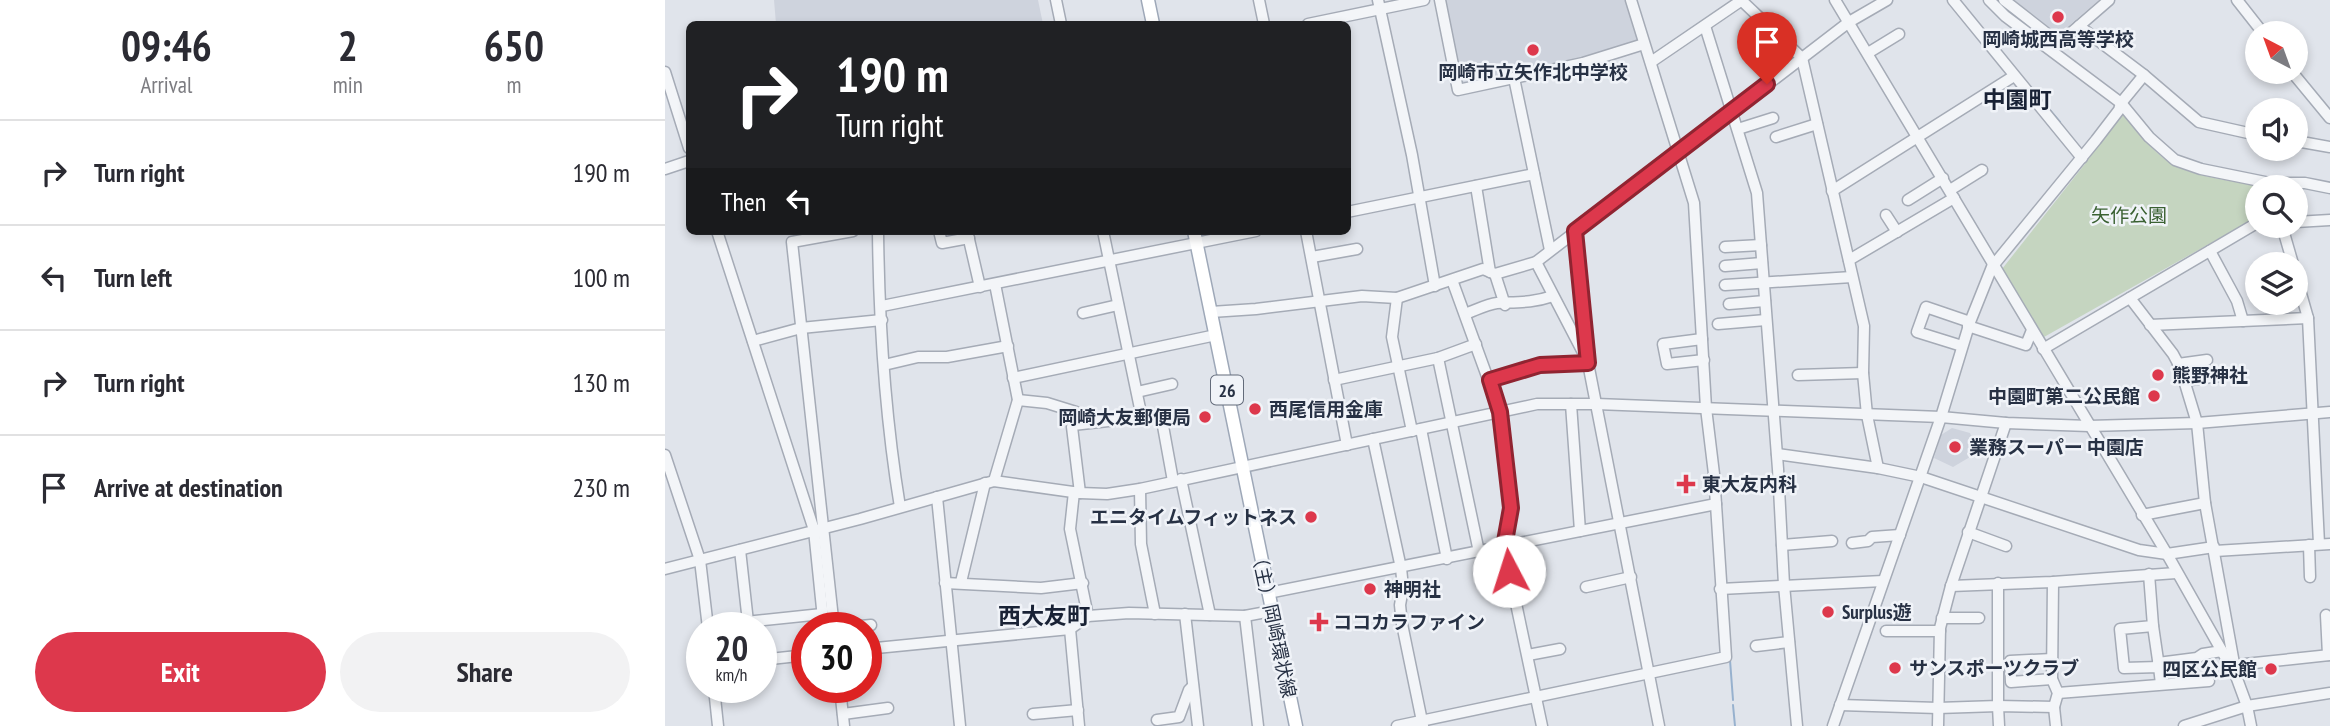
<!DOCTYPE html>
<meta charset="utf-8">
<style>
:root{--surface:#fff;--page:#f2f2f3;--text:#2b2b33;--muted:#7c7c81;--line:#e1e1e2;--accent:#dd384c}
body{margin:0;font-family:"PT Sans Narrow","Noto Sans JP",sans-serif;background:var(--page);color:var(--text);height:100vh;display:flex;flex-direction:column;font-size:26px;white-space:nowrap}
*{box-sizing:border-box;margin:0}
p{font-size:23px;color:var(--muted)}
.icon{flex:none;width:38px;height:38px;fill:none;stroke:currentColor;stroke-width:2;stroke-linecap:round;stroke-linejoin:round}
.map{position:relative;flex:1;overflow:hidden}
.side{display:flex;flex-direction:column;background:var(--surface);width:665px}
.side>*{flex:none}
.top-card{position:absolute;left:21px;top:21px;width:665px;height:214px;border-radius:10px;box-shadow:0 4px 10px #0003;background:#202124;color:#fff;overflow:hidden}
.needle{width:46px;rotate:319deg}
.buttons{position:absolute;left:1580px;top:21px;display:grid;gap:14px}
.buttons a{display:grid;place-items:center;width:63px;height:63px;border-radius:50%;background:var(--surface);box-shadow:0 4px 10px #0003;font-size:35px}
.speed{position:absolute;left:21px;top:612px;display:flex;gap:14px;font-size:35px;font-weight:700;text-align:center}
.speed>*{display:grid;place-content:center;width:91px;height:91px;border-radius:50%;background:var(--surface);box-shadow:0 4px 10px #0003;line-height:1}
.speed small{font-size:18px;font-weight:400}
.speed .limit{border:10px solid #d22;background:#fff;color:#111}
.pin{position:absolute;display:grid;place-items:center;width:60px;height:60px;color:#fff;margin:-72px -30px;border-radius:50% 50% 50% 0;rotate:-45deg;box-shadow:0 0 7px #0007}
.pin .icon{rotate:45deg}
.me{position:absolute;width:77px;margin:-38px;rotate:355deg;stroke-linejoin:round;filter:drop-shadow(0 0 5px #0008)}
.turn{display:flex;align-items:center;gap:24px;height:147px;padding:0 35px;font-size:32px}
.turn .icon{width:91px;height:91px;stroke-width:2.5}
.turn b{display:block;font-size:49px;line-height:60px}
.then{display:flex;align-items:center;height:66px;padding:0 35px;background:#0003;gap:14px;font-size:26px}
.eta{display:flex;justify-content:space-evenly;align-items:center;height:119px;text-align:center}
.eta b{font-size:42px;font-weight:800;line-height:49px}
.action{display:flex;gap:14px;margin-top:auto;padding:14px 35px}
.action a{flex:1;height:80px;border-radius:42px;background:var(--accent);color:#fff;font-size:28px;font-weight:800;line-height:80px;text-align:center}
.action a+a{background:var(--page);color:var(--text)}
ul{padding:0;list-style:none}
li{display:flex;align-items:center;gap:21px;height:105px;padding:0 35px;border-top:2px solid var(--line)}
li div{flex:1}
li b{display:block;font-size:26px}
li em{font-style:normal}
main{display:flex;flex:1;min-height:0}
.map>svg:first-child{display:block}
.built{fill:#ced3dd}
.green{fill:#c5d5c0}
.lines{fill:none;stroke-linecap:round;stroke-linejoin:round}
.stream{stroke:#97b1ce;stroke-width:2}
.minor-casing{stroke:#a5abb6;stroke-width:13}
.major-casing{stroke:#9ea8b8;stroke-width:15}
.minor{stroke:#f3f5f8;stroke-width:10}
.major{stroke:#fff;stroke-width:12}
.route-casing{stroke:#902431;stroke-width:18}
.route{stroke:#dd384c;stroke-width:12}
.poi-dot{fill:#dd384c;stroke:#f0f3f8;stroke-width:2.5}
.labels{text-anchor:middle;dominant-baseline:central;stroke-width:5;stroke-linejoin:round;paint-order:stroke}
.shield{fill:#f0f3f8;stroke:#636b7a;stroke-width:2}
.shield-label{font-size:18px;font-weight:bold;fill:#273144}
.poi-label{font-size:19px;font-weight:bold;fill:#273144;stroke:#f0f3f8;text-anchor:start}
.park-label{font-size:19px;fill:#3a6132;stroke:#f0f3f8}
.street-label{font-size:19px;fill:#273144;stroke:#f0f3f8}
.quarter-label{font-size:23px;font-weight:bold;fill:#192235;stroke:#f0f3f8}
</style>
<main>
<section class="side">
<div class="eta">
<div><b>09:46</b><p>Arrival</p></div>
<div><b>2</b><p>min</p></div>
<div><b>650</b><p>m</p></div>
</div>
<ul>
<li><svg class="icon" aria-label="right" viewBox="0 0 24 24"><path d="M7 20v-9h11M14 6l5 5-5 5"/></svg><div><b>Turn right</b></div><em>190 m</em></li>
<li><svg class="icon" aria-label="left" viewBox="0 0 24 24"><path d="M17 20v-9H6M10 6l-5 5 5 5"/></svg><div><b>Turn left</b></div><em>100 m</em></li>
<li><svg class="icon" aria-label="right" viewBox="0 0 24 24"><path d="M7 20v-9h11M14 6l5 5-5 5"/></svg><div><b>Turn right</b></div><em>130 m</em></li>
<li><svg class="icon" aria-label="arrive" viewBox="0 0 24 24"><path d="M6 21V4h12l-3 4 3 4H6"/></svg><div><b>Arrive at destination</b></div><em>230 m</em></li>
</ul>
<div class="action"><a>Exit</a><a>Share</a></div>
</section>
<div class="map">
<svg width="1665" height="726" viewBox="0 0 1665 726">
<rect width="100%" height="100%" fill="#e0e4eb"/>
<g class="built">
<polygon points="109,0 373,0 378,24 111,24"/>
<polygon points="780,0 961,0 973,42 921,58 796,85"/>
<polygon points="1349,0 1434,0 1393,35"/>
<polygon points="1287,428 1305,433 1308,440 1305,457 1288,467 1269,458 1276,435"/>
</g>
<path class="green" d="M1457,111C1471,129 1490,156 1511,166C1538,179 1572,181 1601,187H1592V217L1379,337L1337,269L1423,160Z"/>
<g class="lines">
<g class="stream">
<polyline points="1378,102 1395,122"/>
<polyline points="1065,660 1068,700"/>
<polyline points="1195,663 1219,596"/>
<polyline points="1068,705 1070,726"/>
</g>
<g class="minor-casing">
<g id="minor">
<polyline points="391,0 396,24"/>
<polyline points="594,0 599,24"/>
<polyline points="713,0 747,155 770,286"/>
<polyline points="775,0 793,90 918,63 979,44"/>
<polyline points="1076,0 1137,58 1199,326 1198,373 1202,415 1213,468"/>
<polyline points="1170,0 1502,554 1571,676 1582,706 1586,726"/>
<polyline points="1288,0 1417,158"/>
<polyline points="1324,0 1340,16 1456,103 1484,137 1510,160 1536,169 1605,183 1640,183 1665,188"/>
<polyline points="1339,0 1394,43 1414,26 1479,75 1534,122 1592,135"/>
<polyline points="1572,0 1598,33"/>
<polyline points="643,24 759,0"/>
<polyline points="1040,26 1092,193 1113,469 1119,585 1132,726"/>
<polyline points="1414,26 1444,0"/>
<polyline points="1203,53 1234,34"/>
<polyline points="986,62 1077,0"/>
<polyline points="0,72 24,148"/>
<polyline points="1627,72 1665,118"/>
<polyline points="849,78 885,250"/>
<polyline points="1073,129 1108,118"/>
<polyline points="1111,137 1152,124"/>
<polyline points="1631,141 1665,147"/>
<polyline points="0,169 24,161"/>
<polyline points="811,186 825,272"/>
<polyline points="1285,190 1317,170"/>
<polyline points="1167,191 1349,76"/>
<polyline points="1243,200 1278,178"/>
<polyline points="682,212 869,174"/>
<polyline points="1221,215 1232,232"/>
<polyline points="1631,222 1665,220"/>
<polyline points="1617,226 1628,264"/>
<polyline points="52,231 149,530 159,628"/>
<path d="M213,231C214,323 220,416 235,507"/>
<polyline points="274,231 277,243 304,238"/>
<polyline points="302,231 315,287"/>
<polyline points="438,231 477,418"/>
<polyline points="641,231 682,445"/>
<polyline points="910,231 924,352 923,363 994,726"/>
<polyline points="1060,247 1096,245"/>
<polyline points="1545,251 1572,301 1578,321"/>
<polyline points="647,257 692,249"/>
<polyline points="1184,260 1289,198"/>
<polyline points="871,262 923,362"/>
<polyline points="1060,266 1097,263"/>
<polyline points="830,274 840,305"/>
<polyline points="1631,276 1643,318 1654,544"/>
<polyline points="787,280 835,412 846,508 839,547 877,726"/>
<polyline points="1060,285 1187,277"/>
<polyline points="732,298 727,337 747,431"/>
<polyline points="1465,298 1508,354 1515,367 1532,423 1540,503 1570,669"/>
<polyline points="1064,304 1100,301"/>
<polyline points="217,306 591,231"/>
<polyline points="546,312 591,309 697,296 732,298 818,269 830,274 871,262 1184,22 1222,0"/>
<polyline points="418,313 453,305"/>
<path d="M800,314C809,311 822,304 832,303C854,302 867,303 888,296"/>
<polyline points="1053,324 1101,320"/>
<polyline points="1485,325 1643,318"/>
<polyline points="1303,326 1361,345 1367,330"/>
<polyline points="1037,339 998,344 1002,364 1039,360"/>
<polyline points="88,341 136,328 217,320"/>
<polyline points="1297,346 1252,332 1261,307 1305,322"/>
<polyline points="1378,349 1592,223"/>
<polyline points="773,358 814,552"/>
<polyline points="1513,364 1542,360"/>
<polyline points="219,365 253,357 282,357 343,346"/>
<polyline points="1133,375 1198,373"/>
<polyline points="348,378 551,335"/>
<polyline points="669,380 773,358 811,344"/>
<polyline points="825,381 875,365 923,363"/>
<polyline points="1519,381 1553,376"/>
<polyline points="472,392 507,384"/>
<polyline points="353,400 382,403 411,412 407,427 415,493"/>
<polyline points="906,404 915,531"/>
<polyline points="408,425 496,415 508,481"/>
<polyline points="756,429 782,559"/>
<polyline points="708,439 736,568 738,588 735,605 737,624 758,726"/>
<polyline points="1112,454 1213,468 1256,477 1474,550 1502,554 1549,547"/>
<polyline points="0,455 35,560 43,628"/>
<polyline points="516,479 545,615"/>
<polyline points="329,481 353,400 330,284"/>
<polyline points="475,489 476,544 490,614"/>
<polyline points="409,492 405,529 423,616"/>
<polyline points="272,497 295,726"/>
<polyline points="1477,515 1540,503"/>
<polyline points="1303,532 1341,546"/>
<polyline points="1187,543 1203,541 1207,537 1235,535"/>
<polyline points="1117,545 1167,541"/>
<polyline points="1644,545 1645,577"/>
<polyline points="75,550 83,622"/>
<polyline points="1550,551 1665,544"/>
<polyline points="0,569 195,519 329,481 415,493 442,494 475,489 872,404 931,404 1276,417 1341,423 1424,426 1532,423 1665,412"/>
<polyline points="1484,574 1488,626 1455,629 1459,668 1494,667 1496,684"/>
<polyline points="296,582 320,483"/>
<polyline points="280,583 376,588 418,583"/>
<polyline points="1286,586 1388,582 1511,573"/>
<polyline points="921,587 966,577"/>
<polyline points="1055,589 1218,581"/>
<polyline points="603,593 1051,504"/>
<polyline points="520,614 533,726"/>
<polyline points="1661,615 1663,655"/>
<polyline points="580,616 593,726"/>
<polyline points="1277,618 1314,618"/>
<polyline points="43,626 157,614"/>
<polyline points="1488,626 1494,667"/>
<polyline points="169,628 127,242 188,231"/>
<polyline points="174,628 206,625"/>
<polyline points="405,629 414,726"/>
<polyline points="1221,631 1275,631"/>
<polyline points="1091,646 1124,642"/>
<polyline points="201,649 405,629 423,616 464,613 580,616 607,611"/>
<polyline points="863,655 895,649"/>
<polyline points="96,660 142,655"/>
<polyline points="1493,663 1532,658 1538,654 1557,651"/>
<polyline points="1570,665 1665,655"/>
<polyline points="1387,679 1346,682 1345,661 1387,659"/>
<polyline points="49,688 53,726"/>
<polyline points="175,688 179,726"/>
<polyline points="1393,693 1544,681"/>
<polyline points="1175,705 1273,708 1333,706 1333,583"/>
<polyline points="1389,707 1391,726"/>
<polyline points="178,714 223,708"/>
<polyline points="368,714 413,710"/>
<polyline points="492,720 514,717 524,690 528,686"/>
<polyline points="732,726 1061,657 1049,474 1041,408 1029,203 966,0"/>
<polyline points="1168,726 1276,417 1305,322 1327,267 1431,140 1454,110 1456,103 1479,75"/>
<polyline points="1273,726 1275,628 1286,586 1341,423"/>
<polyline points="1334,726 1333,706 1389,707 1393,693 1387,679 1388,582"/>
<polyline points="1519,726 1582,706 1665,693"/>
</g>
</g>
<g class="major-casing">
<g id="major">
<polyline points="483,0 488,24"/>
<polyline points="529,231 631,726"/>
</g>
</g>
<use href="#minor" class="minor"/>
<use href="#major" class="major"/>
</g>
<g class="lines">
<g class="route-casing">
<polyline id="route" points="844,571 839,547 846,508 835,412 825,380 875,365 923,363 910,231 1102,84"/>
</g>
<use href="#route" class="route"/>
</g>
<g class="poi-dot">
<circle cx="1393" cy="17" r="7"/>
<circle cx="868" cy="50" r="7"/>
<circle cx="1493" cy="375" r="7"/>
<circle cx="1489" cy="396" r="7"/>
<circle cx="590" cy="409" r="7"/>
<circle cx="540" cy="417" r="7"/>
<circle cx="1290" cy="447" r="7"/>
<path d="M1017.5 473.5h7v7h7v7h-7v7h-7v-7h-7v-7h7z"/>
<circle cx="646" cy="517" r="7"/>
<circle cx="705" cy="589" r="7"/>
<circle cx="1163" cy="612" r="7"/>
<path d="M650.5 611.5h7v7h7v7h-7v7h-7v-7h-7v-7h7z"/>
<circle cx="1230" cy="668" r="7"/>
<circle cx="1606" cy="669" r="7"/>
</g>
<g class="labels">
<rect class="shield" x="546" y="375.5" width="32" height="29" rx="5"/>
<g class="shield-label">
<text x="562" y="390">26</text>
</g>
<g class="poi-label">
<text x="1393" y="39" text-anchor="middle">岡崎城西高等学校</text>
<text x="868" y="72" text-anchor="middle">岡崎市立矢作北中学校</text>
<text x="1507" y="375">熊野神社</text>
<text x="1475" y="396" text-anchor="end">中園町第二公民館</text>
<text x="604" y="409">西尾信用金庫</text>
<text x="526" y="417" text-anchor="end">岡崎大友郵便局</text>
<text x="1304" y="447">業務スーパー 中園店</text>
<text x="1037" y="484">東大友内科</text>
<text x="632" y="517" text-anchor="end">エニタイムフィットネス</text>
<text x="719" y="589">神明社</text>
<text x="1177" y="612">Surplus遊</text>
<text x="668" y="622">ココカラファイン</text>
<text x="1244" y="668">サンスポーツクラブ</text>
<text x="1592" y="669" text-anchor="end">四区公民館</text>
</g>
<g class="park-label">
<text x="1464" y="215">矢作公園</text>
</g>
<g class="street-label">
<text transform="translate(609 623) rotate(78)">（主）岡崎環状線</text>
</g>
<g class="quarter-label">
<text x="1352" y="99">中園町</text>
<text x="379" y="615">西大友町</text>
</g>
</g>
</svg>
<div class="buttons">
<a><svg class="needle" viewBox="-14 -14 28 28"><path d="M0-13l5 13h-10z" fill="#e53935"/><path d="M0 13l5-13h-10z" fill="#7c7c81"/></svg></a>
<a><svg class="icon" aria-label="sound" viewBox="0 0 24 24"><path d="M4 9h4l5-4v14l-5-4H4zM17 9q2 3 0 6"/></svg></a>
<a><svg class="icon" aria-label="search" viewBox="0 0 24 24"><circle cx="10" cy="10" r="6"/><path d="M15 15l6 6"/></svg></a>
<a><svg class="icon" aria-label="layers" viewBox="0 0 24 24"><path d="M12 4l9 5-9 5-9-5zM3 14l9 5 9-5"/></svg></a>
</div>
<div class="speed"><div>20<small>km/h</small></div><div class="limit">30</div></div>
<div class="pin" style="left:1102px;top:84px;background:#d93025"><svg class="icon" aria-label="arrive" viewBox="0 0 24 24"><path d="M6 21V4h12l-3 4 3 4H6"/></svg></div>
<svg class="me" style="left:844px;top:571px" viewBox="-20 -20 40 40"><circle r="19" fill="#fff"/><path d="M0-13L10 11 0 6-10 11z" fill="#dd384c"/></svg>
<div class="top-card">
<div class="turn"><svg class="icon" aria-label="right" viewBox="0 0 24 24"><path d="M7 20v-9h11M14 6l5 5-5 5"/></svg><div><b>190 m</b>Turn right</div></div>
<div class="then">Then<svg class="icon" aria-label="left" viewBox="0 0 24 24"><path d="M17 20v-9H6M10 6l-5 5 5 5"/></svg></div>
</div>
</div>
</main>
